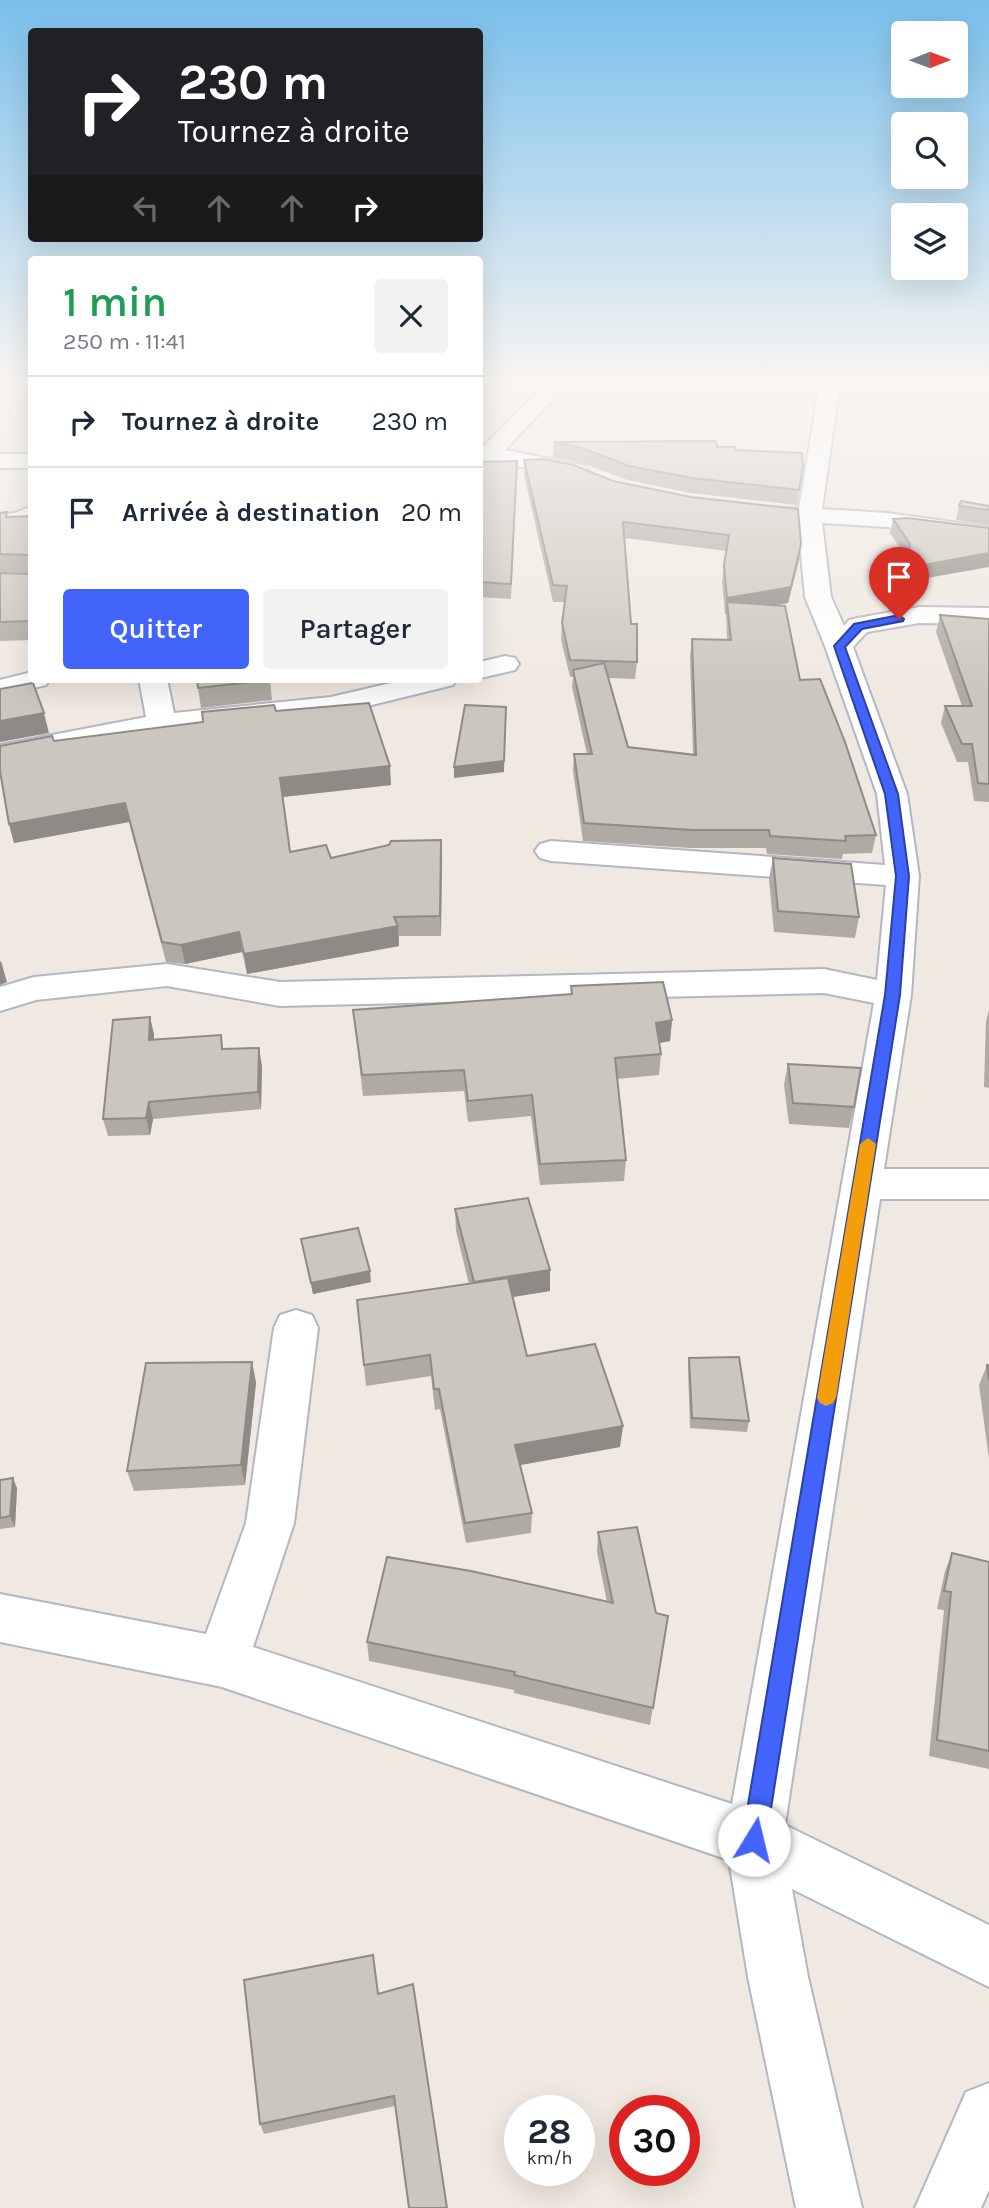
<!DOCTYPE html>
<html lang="fr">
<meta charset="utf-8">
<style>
:root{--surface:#fff;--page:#f2f2f3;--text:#1f2937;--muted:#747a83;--line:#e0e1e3;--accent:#4264fb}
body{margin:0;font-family:Karla,sans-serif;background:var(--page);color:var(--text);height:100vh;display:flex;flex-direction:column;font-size:26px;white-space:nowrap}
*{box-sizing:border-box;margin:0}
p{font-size:23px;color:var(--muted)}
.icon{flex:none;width:38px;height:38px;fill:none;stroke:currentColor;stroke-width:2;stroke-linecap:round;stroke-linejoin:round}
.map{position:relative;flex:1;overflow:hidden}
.drawer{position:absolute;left:28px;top:256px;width:455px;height:427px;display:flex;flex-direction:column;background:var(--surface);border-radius:7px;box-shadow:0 7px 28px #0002}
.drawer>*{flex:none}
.banner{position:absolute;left:28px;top:28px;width:455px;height:214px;border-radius:7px;box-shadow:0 7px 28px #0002;background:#202124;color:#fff;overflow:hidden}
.needle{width:46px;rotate:89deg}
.buttons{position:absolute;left:891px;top:21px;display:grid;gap:14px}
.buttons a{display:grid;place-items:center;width:77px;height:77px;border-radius:7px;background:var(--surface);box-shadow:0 7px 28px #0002;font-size:35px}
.speed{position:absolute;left:504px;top:2095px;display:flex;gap:14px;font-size:35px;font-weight:700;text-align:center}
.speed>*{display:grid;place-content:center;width:91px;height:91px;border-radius:50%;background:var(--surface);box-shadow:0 7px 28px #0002;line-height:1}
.speed small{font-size:18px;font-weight:400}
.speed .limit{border:10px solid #d22;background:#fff;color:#111}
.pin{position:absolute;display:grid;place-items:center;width:60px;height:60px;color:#fff;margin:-72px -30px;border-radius:50% 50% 50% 0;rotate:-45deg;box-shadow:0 0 7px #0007}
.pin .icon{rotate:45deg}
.me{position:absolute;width:77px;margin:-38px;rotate:9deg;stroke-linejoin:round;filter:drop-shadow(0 0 5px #0008)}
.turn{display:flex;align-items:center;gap:24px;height:147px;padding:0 35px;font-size:32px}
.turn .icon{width:91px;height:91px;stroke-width:2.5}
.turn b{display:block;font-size:49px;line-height:60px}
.lanes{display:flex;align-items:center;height:66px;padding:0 35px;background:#0003;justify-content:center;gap:35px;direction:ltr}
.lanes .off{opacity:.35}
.round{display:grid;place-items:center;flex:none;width:74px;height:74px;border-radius:7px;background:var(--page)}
.headline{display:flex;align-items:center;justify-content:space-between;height:119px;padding:0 35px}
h1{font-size:42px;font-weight:600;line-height:52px;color:#1e9e55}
.primary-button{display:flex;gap:14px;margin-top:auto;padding:14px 35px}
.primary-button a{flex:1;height:80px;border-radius:7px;background:var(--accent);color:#fff;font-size:28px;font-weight:600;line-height:80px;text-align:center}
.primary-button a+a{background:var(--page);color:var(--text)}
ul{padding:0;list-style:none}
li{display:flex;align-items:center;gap:21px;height:91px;padding:0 35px;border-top:2px solid var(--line)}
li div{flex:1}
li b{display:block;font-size:26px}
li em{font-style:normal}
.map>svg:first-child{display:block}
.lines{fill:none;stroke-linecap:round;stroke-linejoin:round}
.street-casing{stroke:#b4b7c1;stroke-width:4}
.street{fill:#fff;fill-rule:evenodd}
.wall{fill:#afaba4;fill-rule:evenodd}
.shaded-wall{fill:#8e8b86}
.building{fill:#cbc7bf;stroke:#8e8b86;stroke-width:2}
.route{fill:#4264fb;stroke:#2b41a3;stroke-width:2}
.slow{fill:#f59e0b}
</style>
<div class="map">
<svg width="989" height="2208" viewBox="0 0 989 2208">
<rect width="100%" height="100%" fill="#efe9e1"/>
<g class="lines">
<g class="street-casing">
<g id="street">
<polygon points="544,382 564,382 553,399 505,450 585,466 588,471 585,476 577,478 491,461 480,465 480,450 538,391"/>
<polygon points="820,382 840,382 822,509 887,513 989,527 989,541 887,527 822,523 831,597 844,626 849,620 858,618 919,607 989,608 989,624 919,623 867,632 853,647 907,794 919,876 911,995 884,1169 989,1169 989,1199 880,1199 785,1825 989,1925 989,1987 792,1889 808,1977 862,2208 796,2208 748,1977 729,1860 222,1687 0,1642 0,1594 206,1634 246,1523 274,1328 280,1315 296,1310 312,1315 318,1328 294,1523 253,1647 732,1804 874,1003 824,993 280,1006 167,986 36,1000 0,1011 0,987 34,977 167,964 280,982 824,969 877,980 886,885 551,861 540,858 535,851 540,844 551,841 885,865 877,794 825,646 805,597 798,522 778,519 774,514 778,509 799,508"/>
<rect x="0" y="454" width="32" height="14"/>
<polygon points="32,506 32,524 0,529 0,515 15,513"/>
<polygon points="505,656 515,658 519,664 515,670 480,678 480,662"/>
<polygon points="32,672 32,679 50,679 46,685 0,696 0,680"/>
<polygon points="139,679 167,679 174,713 331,697 408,679 457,679 453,685 331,715 162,732 0,763 0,745 146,717"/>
<polygon points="989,2083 989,2190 981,2208 915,2208 966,2092"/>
</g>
</g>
<use href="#street" class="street"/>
</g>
<g class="wall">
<polygon points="554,442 717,447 803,466 797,505 690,493 628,480 581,463 553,457"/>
<path d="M524,460L613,481L801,544L799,560L788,603L775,605L800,680L876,835L872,853L843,854L842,859L767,854L766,848H690L583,841L573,771L574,754H587L572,687L573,677H570L561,640L562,623L565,602H553L524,475ZM625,538L726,551L722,581L725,614H726L727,640L692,639L690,656L693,755L628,747L608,678L635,679L637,662L631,624Z"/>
<polygon points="517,461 511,599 480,597 480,462"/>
<polygon points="959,506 989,506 989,525 956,520"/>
<polygon points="0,513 8,517 32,516 32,640 0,641 0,573 30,574 30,573 0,572"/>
<polygon points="893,519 989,528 905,582 907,558 890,533"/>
<polygon points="940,615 989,619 989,802 974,801 968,762 957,762 941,723 945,706 962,706 936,632"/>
<polygon points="270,680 272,700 201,708 198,688"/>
<polygon points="276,711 391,785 283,797 290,852 331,858 441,840 441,936 399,936 399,946 247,974 242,952 185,964 166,962 129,822 14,843 9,824 54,741 203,722"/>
<polygon points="773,858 859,917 855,938 774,932 769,879"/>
<polygon points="571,986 672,1020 670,1041 659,1043 661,1054 659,1075 617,1079 626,1160 624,1181 540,1185 531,1116 468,1122 464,1091 363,1096 353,1010 571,994"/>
<polygon points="989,1010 989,1088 984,1087 986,1021"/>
<polygon points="154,1034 154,1040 221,1035 223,1049 262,1066 261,1109 153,1119 150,1135 108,1136 103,1119"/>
<polygon points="788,1064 854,1107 849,1128 789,1124 784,1085"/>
<polygon points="455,1209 550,1270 550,1291 512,1297 527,1356 620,1447 520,1465 532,1513 531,1533 466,1543 440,1409 435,1410 431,1376 366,1386 357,1300 469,1284 456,1231"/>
<polygon points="301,1239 371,1282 313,1294"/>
<polygon points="689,1358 749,1421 747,1432 690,1428 688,1369"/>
<polygon points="252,1362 256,1383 245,1485 134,1491 127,1471"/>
<polygon points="987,1365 989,1365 989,1459 979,1385"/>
<polygon points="0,1480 17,1488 15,1527 0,1529"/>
<polygon points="598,1532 656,1613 668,1616 650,1725 514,1693 514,1690 369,1661 367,1642 607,1602 597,1552"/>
<polygon points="952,1553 989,1562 989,1769 929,1756 944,1610 937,1609 945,1571"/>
<polygon points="373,1955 395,2106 264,2134 260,2124"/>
</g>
<g class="shaded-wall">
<polygon points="801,544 799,560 788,603 728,614 727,602 726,614 725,614 727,598"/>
<polygon points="989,553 989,567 905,582 907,568"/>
<polygon points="506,707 504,772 454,778 454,767"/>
<polygon points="44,713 49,733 0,742 0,721"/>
<polygon points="390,766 391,785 282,797 280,778"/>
<polygon points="125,803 129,822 14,843 9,824"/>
<polygon points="441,840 442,860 441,936 440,916"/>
<polygon points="398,926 399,946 247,974 244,954"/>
<polygon points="239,932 242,952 185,964 181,945"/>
<polygon points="1,961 7,982 0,985 0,962"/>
<polygon points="150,1017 154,1034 152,1057 149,1040"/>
<polygon points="672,1020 670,1041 654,1044 656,1023"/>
<polygon points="259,1048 262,1066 261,1109 258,1092"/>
<polygon points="149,1102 153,1119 150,1135 146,1118"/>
<polygon points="550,1270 550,1291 474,1303 474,1282"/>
<polygon points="370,1271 371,1282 313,1294 311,1283"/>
<polygon points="252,1362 256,1383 245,1485 241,1465"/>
<polygon points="623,1426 620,1447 515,1466 515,1445"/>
<polygon points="13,1478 17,1488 15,1527 10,1516"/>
</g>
<g class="building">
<polygon points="716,441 717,447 735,447 735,450 802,453 803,466 799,490 692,478 629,466 582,448 554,442"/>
<polygon points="543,459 574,465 613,481 691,497 798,509 801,544 791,587 727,598 724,565 729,535 623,522 631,624 637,624 637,662 570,660 562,623 567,586 553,585 524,460"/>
<polygon points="517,461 511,584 480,582 480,462"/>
<polygon points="961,501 989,506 989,510 959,506"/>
<polygon points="7,512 6,517 32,516 32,621 0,622 0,573 30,574 30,555 0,554 0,513"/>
<polygon points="907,518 989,528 989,553 907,568 910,544 893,519"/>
<polygon points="727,602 785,606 800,680 820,679 845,742 876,835 845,836 846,841 770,836 769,830 692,830 584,823 574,754 592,754 573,670 604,663 628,747 696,755 692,639 731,640"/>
<polygon points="940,615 989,619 989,784 978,783 972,744 962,744 945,706 972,706"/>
<polygon points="197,679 269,679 270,680 198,688"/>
<polygon points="33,683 44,713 0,721 0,689"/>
<polygon points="369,703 390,766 280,778 290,852 326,845 331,858 389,845 391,841 441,840 440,916 394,917 398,926 244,954 239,932 181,945 162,942 125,803 9,824 0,771 0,746 52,736 54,741 203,722 202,712 274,705 276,711"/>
<polygon points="465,705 506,707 504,761 454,767"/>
<polygon points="773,858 851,864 859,917 778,911"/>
<polygon points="663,982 672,1020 656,1023 661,1054 615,1058 626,1160 540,1164 532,1095 468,1101 464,1070 362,1075 353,1010 572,994 571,986"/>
<polygon points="150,1017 149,1040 221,1035 222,1049 259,1048 258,1092 149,1102 146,1118 103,1119 113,1020"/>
<polygon points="788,1064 861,1068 854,1107 793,1103"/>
<polygon points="528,1198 550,1270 474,1282 455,1209"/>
<polygon points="358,1228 370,1271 311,1283 301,1239"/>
<polygon points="508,1278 527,1356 595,1344 623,1426 515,1445 532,1513 465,1523 439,1389 434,1389 430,1355 364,1365 357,1300"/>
<polygon points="739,1357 749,1421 692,1418 689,1358"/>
<polygon points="252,1362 241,1465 127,1471 146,1363"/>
<polygon points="987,1365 989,1365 989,1380"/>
<polygon points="13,1478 10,1516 0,1518 0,1480"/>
<polygon points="637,1527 656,1613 668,1616 653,1708 514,1675 515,1672 367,1642 387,1557 471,1571 613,1603 598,1532"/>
<polygon points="952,1553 989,1562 989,1751 937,1740 951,1592 944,1591"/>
<polygon points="373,1955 378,1994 413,1984 447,2208 409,2208 394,2096 260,2124 244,1980"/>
</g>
<linearGradient id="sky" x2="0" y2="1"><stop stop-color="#7abfeb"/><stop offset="0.55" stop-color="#f8f5f2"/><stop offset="1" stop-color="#f8f5f2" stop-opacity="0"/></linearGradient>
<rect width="989" height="691" fill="url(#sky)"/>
<polygon class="route" points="899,615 904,619 903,621 862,629 845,647 898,794 909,876 900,995 766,1840 762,1848 754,1852 746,1848 742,1840 885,995 896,876 885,794 834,646 854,624"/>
<polygon class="slow" points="868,1138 876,1144 836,1398 833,1403 826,1406 820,1403 817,1398 860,1144"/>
</svg>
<div class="buttons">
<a><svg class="needle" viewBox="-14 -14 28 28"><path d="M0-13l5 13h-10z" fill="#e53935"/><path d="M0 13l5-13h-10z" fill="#747a83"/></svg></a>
<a><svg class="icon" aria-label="search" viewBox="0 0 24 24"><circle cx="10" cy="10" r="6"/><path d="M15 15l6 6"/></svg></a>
<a><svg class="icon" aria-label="layers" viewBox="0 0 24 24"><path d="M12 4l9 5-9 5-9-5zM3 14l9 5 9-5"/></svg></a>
</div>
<div class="speed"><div>28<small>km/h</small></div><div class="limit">30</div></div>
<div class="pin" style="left:899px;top:619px;background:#d93025"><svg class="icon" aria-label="arrive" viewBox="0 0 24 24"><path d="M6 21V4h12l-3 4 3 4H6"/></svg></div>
<svg class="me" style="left:754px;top:1840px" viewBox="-20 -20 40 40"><circle r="19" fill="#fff"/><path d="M0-13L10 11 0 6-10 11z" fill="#4264fb"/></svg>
<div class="banner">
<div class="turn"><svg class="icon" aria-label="right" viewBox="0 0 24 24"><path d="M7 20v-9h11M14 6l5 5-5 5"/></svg><div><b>230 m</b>Tournez à droite</div></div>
<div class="lanes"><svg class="icon off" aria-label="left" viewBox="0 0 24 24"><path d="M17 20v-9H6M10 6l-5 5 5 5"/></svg><svg class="icon off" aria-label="ahead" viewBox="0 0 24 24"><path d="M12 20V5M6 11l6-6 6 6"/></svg><svg class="icon off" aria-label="ahead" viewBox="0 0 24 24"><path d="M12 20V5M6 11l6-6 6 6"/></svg><svg class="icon" aria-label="right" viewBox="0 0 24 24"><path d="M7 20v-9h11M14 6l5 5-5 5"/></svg></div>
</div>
<section class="drawer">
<div class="headline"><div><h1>1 min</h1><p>250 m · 11:41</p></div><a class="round"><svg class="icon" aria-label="close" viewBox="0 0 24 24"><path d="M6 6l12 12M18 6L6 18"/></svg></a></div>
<ul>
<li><svg class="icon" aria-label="right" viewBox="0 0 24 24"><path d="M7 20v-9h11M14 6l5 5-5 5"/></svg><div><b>Tournez à droite</b></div><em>230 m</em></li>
<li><svg class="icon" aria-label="arrive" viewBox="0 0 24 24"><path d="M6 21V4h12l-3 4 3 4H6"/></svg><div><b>Arrivée à destination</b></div><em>20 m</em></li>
</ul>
<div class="primary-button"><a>Quitter</a><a>Partager</a></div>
</section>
</div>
